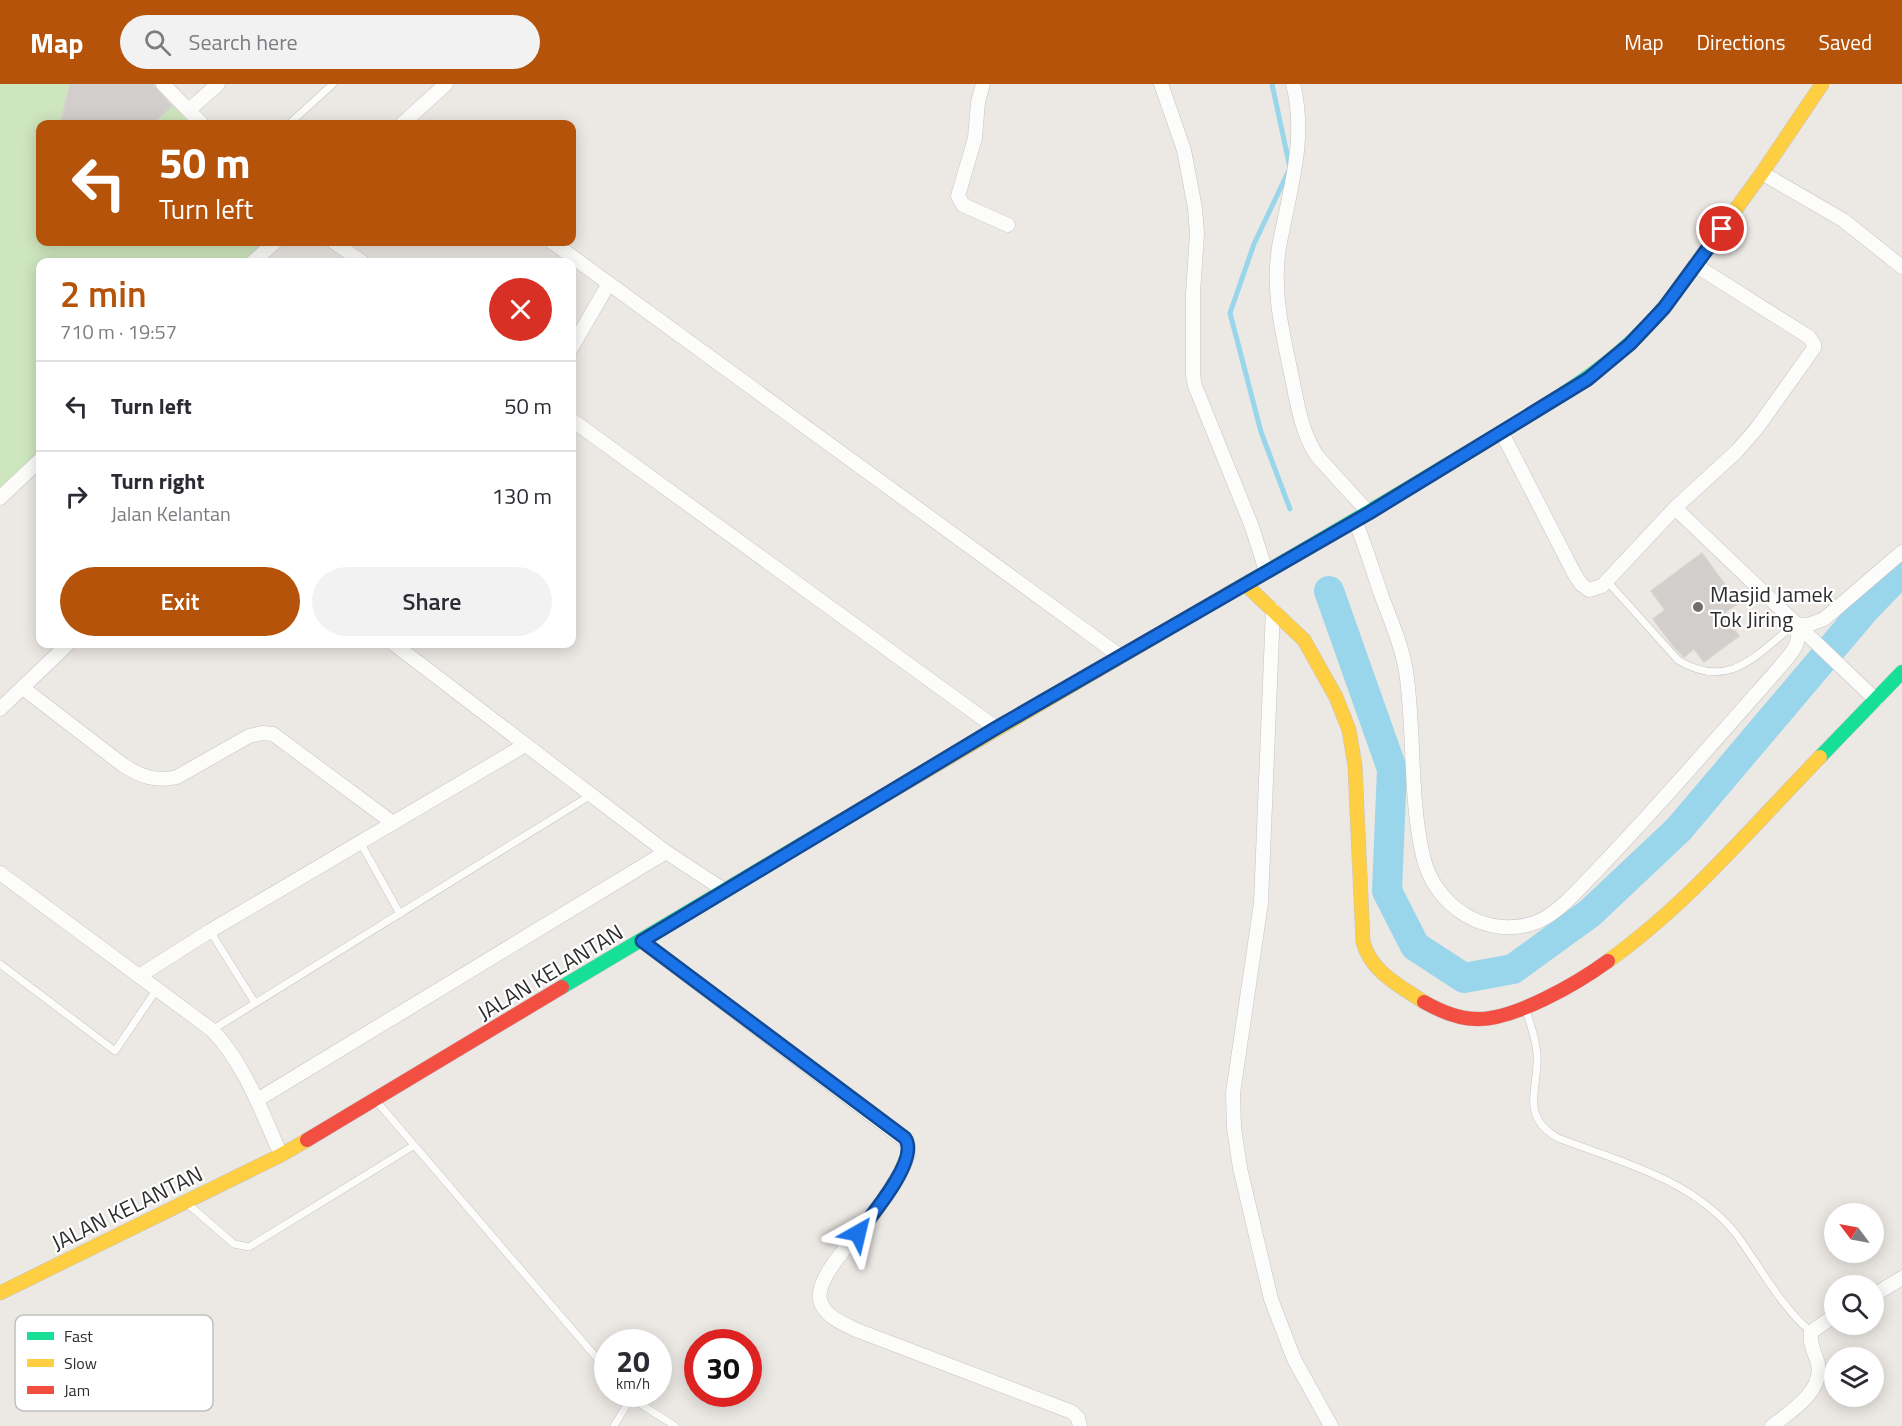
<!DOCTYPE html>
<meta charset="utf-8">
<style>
:root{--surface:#fff;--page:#f2f2f3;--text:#2b2b33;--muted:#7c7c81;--line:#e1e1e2;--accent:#b45309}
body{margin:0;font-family:"Titillium Web",sans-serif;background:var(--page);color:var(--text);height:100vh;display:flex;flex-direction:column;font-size:22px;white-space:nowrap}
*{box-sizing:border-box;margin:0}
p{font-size:20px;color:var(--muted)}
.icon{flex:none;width:33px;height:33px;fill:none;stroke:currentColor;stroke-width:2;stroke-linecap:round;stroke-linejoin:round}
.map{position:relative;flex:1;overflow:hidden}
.details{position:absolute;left:36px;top:174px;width:540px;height:390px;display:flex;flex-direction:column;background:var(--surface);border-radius:12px;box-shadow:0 3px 15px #0003}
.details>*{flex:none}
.banner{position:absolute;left:36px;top:36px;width:540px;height:126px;border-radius:12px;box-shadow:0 3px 15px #0003;background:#b45309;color:#fff;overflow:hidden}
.needle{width:39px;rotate:302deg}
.controls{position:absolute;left:1824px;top:1119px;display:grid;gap:12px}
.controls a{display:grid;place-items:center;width:60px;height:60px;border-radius:50%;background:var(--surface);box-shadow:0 3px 15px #0003;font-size:30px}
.speed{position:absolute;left:594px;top:1245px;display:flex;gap:12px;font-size:30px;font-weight:700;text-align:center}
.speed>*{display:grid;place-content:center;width:78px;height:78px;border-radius:50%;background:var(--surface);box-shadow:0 3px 15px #0003;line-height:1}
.speed small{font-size:15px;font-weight:400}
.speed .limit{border:9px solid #d22;background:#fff;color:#111}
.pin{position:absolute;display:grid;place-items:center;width:51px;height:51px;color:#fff;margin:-26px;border:3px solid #fff;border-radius:50%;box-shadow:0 2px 6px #0007}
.me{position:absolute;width:66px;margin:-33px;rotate:37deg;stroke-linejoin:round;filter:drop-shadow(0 0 4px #0008)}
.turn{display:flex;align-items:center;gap:21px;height:126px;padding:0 24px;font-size:27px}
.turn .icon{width:78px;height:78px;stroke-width:2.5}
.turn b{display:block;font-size:42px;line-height:51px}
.round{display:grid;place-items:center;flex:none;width:63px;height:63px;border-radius:32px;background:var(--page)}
.headline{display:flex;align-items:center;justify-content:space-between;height:102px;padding:0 24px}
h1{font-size:36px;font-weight:600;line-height:45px;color:var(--accent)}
.cta{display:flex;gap:12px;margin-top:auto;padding:12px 24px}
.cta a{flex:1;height:69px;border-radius:36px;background:var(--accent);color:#fff;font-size:24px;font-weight:600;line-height:69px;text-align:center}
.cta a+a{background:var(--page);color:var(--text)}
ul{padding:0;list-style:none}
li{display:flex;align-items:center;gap:18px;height:90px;padding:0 24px;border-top:2px solid var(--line)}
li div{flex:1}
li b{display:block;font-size:22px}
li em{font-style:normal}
header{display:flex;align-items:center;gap:36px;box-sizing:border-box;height:84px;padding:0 30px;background:var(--accent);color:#fff}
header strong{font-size:28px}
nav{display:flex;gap:33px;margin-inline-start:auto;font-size:21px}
.search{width:420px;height:54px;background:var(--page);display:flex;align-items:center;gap:15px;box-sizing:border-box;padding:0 21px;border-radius:33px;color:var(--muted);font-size:22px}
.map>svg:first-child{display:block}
.green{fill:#cee6be}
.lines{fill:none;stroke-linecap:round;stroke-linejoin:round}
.stream{stroke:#99d6ec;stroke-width:5}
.river{stroke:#99d6ec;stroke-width:30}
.building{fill:#d1cecb;stroke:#d7d4d0;stroke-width:1.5}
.lane-casing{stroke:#c5c4c5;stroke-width:8}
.street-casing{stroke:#c5c4c5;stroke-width:15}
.fast-casing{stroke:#c5c4c5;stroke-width:15}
.slow-casing{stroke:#c5c4c5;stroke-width:15}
.jam-casing{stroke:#c5c4c5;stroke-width:15}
.lane{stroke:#fcfcfb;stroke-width:7}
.street{stroke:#fcfcfb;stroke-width:14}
.fast{stroke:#16e098;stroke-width:14}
.slow{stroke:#ffcf43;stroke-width:14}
.jam{stroke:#f24e42;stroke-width:14}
.route-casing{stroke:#114b97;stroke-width:15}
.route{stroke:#1a73e8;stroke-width:10}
.poi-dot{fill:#706f6e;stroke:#fff;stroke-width:2}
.labels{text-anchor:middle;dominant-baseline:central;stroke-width:4.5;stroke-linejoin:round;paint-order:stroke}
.poi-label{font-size:22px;fill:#2e2e2e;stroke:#fff;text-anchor:start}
.street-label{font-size:22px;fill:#2e2e2e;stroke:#fff}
.key{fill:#fff;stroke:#c0c0c0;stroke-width:1.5}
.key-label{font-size:16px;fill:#2e2e2e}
</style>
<header>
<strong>Map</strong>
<div class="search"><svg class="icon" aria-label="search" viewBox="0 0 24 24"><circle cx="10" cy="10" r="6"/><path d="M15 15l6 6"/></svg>Search here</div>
<nav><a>Map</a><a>Directions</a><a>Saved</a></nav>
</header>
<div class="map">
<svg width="1902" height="1342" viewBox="0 0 1902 1342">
<rect width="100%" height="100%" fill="#ece8e4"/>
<g class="green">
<polygon points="0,0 70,0 60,40 40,40 40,158 265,158 244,178 40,178 40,375 5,409 0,404"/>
<polygon points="173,21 190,40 153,40"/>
</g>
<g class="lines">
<polyline class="stream" points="1272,0 1290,84 1254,160 1230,229 1261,348 1290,425"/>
<polyline class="river" points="1329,507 1392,685 1387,807 1415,862 1464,894 1513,885 1590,829 1679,745 1865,525 1902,487"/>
</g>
<g class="building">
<polygon points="70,0 153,0 172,22 153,40 60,40"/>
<polygon points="1702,469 1738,519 1723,530 1739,552 1704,578 1694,565 1684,573 1674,563 1653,535 1665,526 1651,507"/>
</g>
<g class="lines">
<g class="lane-casing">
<g id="lane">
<polyline points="289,40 333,0"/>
<path d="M1607,497L1678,576C1729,607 1756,571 1795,540"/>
<polyline points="360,758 400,830"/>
<polyline points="210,847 255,919"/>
<polyline points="0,880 115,967 157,905"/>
<path d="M1525,924C1530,939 1536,954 1537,970C1539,1005 1519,1032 1558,1054C1621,1078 1692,1095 1736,1150C1760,1182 1780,1222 1811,1248"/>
<polyline points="212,946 591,711"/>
<polyline points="378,1019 608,1287"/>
<polyline points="189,1121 234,1160 249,1163 413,1062"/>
<polyline points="631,1314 675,1342"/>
<polyline points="614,1342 631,1314 627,1310"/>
</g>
</g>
<g class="street-casing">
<g id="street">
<polyline points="163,0 202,40"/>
<polyline points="983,0 978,18 975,54 958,112 963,121 1008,141"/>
<polyline points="1161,0 1184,66 1195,124 1197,150 1193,209 1193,291 1195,302 1252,443 1266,487"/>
<path d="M1293,0C1307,54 1290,105 1280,158C1271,202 1282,247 1291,289C1297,318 1301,347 1317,372L1369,429"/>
<polyline points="189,26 218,0"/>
<polyline points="402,40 446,0"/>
<polyline points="1762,89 1843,136 1902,183"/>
<polyline points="334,158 362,178"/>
<polyline points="552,158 1120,572"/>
<polyline points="253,178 275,158"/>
<polyline points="572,263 608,201"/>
<polyline points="572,336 996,644"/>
<polyline points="1502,349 1575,491 1581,500 1589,506 1602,502 1675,424 1737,367 1757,344 1814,264 1814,260 1809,253 1695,181"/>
<polyline points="0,414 40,376"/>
<polyline points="1675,424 1876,616"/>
<path d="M1355,437C1366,462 1373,488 1382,513C1391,537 1402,562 1406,587C1415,648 1409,711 1423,772C1434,822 1487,857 1537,838C1560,829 1585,798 1602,781C1662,718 1720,651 1778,585C1790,570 1804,560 1795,540L1808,541L1824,535L1902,468"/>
<polyline points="1273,525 1261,819 1233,1009 1234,1044 1240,1084 1271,1215 1294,1275 1331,1342"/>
<polyline points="394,560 666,768 724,806"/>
<path d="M23,604L123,681C140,692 155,698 177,693L249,652L262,649L273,650L393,739"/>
<polyline points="0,625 68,560"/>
<path d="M0,789L212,946C245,980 262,1029 281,1071"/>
<path d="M642,857L907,1058C912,1068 904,1083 898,1092C889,1107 880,1121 870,1135C856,1153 815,1193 820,1216C824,1233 846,1241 859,1247L1072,1328L1078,1334L1080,1342"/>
<polyline points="139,892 210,847 525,661"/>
<polyline points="257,1016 666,768"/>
<polyline points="1874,1211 1902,1194"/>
<path d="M1772,1342C1790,1328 1824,1307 1818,1280C1815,1269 1809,1259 1811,1248L1834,1232"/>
</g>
</g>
<g class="fast-casing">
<g id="fast">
<path d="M1231,508C1313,461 1394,413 1475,364C1549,319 1623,280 1675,209"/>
<polyline points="1820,673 1902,588"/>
<polyline points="562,903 839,738"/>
</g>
</g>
<g class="slow-casing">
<g id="slow">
<polyline points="1675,209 1762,89 1822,0"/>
<path d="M1245,500L1304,556L1336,613L1349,646L1355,682L1363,858C1371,888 1400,902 1424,918"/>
<polyline points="839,738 1231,508"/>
<path d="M1608,877C1688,820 1752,743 1820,673"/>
<polyline points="0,1209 281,1071 307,1056"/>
</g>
</g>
<g class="jam-casing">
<g id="jam">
<path d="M1424,918C1440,927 1458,935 1477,935C1514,936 1578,899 1608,877"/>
<polyline points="307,1056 562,903"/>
</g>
</g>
<use href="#lane" class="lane"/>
<use href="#street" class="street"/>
<use href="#fast" class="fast"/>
<use href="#slow" class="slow"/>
<use href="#jam" class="jam"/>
</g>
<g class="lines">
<g class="route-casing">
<path id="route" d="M858,1149C872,1131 920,1075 905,1054L642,857L996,644L1369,429L1588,295L1630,260L1664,224L1722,145"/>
</g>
<use href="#route" class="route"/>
</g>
<circle class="poi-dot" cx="1698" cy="523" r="6"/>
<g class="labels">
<g class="poi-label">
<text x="1710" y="510">Masjid Jamek<tspan x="1710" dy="25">Tok Jiring</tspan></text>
</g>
<g class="street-label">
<text transform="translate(550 888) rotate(-31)">JALAN KELANTAN</text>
<text transform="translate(127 1124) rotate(-26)">JALAN KELANTAN</text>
</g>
</g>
<rect x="15" y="1231" width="198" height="96" rx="9" class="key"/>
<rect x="27" y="1248" width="27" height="8" fill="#16e098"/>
<rect x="27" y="1275" width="27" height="8" fill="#ffcf43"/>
<rect x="27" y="1302" width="27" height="8" fill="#f24e42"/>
<g class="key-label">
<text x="64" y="1258">Fast</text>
<text x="64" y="1285">Slow</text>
<text x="64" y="1312">Jam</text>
</g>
</svg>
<div class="controls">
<a><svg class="needle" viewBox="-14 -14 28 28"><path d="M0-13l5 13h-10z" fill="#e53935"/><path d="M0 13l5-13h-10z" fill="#7c7c81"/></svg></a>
<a><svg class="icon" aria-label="search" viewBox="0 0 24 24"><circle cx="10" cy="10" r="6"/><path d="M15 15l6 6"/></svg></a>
<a><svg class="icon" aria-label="layers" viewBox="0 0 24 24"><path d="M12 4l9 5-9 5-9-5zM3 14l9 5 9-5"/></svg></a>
</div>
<div class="speed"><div>20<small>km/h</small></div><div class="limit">30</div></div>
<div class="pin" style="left:1722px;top:145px;background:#d93025"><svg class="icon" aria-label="arrive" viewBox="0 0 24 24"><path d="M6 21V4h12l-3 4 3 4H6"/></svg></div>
<svg class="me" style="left:858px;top:1149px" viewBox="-20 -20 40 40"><path d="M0-17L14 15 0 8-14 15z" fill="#1a73e8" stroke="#fff" stroke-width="4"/></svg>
<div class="banner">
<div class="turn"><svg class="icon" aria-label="left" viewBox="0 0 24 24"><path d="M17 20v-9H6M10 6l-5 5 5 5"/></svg><div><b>50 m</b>Turn left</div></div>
</div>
<section class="details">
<div class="headline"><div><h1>2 min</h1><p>710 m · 19:57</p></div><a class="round" style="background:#d93025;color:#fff"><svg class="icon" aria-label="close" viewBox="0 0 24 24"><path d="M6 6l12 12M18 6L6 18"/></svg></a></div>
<ul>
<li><svg class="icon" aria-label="left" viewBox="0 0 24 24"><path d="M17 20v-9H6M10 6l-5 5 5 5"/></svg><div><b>Turn left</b></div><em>50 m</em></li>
<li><svg class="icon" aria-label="right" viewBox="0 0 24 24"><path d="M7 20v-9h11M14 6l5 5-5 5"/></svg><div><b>Turn right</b><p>Jalan Kelantan</p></div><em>130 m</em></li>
</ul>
<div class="cta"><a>Exit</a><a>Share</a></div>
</section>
</div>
